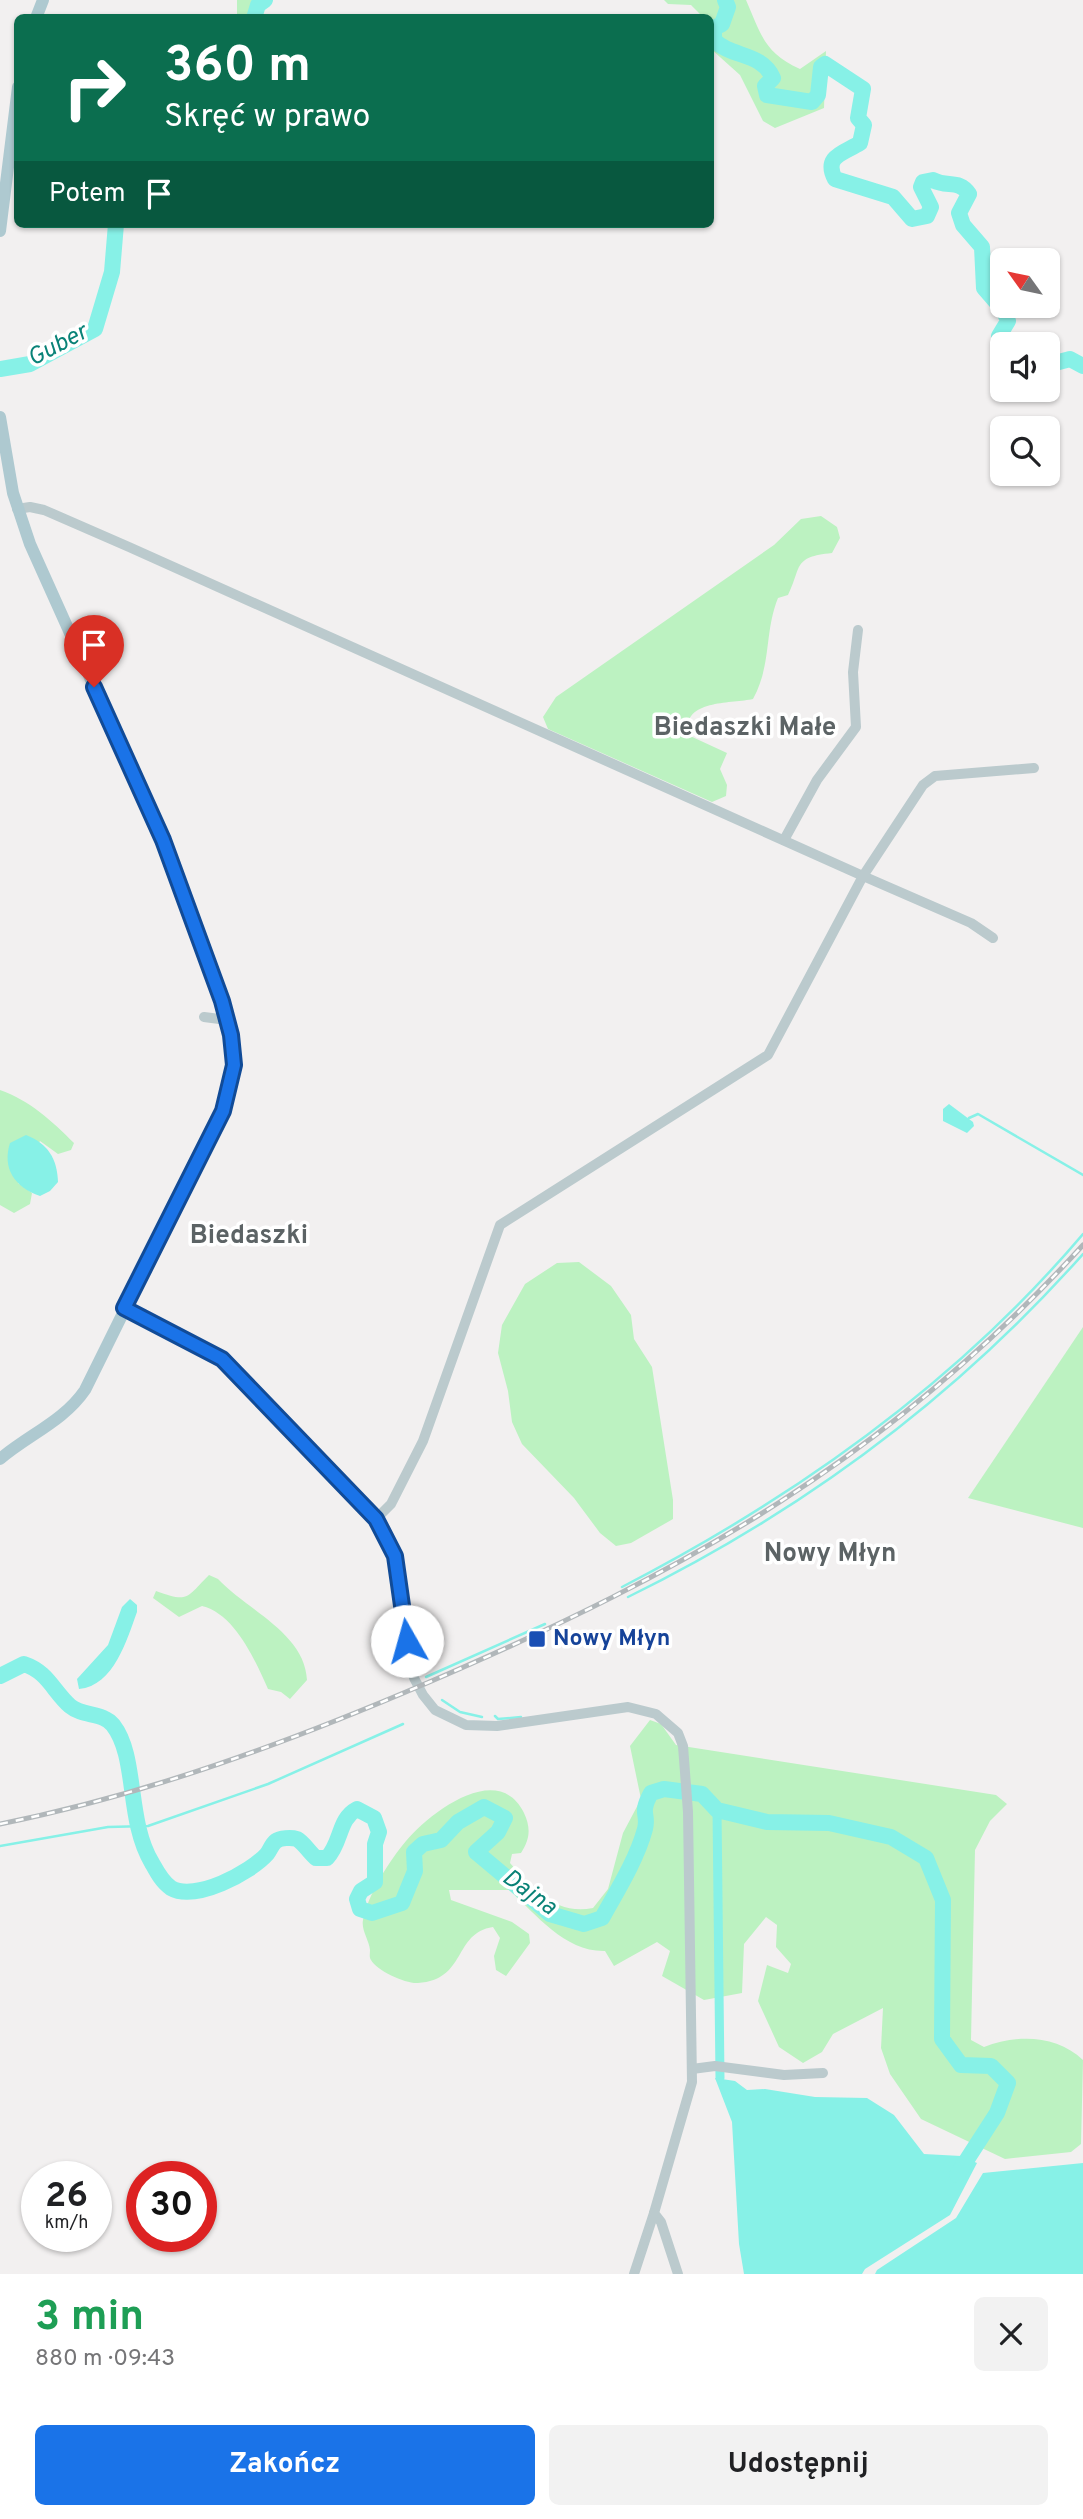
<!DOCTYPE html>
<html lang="pl">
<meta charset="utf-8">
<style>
:root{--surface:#fff;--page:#f2f2f2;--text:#202124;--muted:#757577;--accent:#1a73e8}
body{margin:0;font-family:Overpass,sans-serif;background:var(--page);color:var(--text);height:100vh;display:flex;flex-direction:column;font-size:26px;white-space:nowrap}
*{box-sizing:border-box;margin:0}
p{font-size:23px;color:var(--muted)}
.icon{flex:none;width:38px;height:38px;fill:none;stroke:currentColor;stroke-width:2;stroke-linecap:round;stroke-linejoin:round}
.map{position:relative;height:2274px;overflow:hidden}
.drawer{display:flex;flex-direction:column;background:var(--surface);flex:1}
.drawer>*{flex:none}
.top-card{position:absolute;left:14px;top:14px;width:700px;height:214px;border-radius:10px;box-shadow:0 2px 5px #0004;background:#0b6e4f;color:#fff;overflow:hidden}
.needle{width:46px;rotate:303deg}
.controls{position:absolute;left:990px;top:248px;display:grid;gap:14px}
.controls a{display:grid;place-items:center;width:70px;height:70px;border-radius:10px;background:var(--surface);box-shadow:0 2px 5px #0004;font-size:35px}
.speed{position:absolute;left:21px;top:2161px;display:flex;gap:14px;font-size:35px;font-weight:700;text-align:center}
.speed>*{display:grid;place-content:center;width:91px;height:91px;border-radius:50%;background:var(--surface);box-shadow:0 2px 5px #0004;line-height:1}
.speed small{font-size:18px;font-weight:400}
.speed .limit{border:10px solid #d22;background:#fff;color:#111}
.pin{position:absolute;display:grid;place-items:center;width:60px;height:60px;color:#fff;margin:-72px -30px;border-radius:50% 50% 50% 0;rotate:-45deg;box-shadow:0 0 7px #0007}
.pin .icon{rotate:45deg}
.me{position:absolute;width:77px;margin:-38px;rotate:353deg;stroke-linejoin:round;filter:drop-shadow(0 0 5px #0008)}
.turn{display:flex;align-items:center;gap:24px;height:147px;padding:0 35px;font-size:32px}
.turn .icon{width:91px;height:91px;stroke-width:2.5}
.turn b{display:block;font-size:49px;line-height:60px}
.then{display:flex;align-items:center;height:66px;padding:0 35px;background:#0003;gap:14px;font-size:26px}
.round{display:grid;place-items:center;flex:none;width:74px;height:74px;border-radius:10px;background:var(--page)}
.overview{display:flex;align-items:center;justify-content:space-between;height:119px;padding:0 35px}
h1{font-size:42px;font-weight:700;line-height:52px;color:#1e9e55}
.primary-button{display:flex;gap:14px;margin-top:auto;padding:14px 35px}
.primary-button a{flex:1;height:80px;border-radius:10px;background:var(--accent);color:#fff;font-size:28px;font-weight:700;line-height:80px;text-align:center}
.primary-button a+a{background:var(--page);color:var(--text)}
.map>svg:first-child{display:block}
.green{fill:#bcf2c1}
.water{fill:#87f1e7}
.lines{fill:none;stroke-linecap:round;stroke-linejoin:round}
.stream{stroke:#87f1e7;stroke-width:2.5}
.canal{stroke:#87f1e7;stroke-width:9}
.river{stroke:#87f1e7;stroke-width:16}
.minor{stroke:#bbcacd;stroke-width:10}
.major{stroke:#aec9d0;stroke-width:12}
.rail-casing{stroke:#b1b7ba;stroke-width:5}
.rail{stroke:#fff;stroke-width:2.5;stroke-dasharray:8;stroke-linecap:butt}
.route-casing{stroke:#114b97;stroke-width:18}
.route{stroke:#1a73e8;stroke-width:12}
.transit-dot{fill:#1a4fb4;stroke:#fff;stroke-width:2.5}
.labels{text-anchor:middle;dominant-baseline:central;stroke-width:7;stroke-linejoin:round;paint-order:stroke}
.transit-label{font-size:23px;font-weight:bold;fill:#164399;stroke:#fff;text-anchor:start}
.water-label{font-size:24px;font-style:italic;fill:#098277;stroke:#fff}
.quarter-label{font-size:26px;font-weight:bold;fill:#5c6365;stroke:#fff}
</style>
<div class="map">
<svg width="1083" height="2274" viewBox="0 0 1083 2274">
<rect width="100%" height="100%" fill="#f2f0f0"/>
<g class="green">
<polygon points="237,0 290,0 270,0 260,17 237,18"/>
<path d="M664,0H746C761,34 764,53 800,69L826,51L824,108L775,128L763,121L740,75L711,49L710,18L703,17L691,5L668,4Z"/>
<path d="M821,516L837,527L840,538L832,553C792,557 802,567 788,595L778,598C764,633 772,664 753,699C731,704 681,699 688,735L727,753L720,769L727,785L726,796L712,802L548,729L543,717L556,697L774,545L801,519Z"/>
<path d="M0,1090C29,1100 52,1121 74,1143L71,1150L58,1154L40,1141L18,1183L32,1193L30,1204L14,1213L0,1205Z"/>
<polygon points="579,1262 611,1286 631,1315 634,1339 652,1367 673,1500 673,1519 631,1543 616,1546 600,1533 574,1498 522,1444 512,1422 508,1391 498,1353 502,1325 525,1284 557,1263"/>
<polygon points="1083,1327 1083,1528 968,1498"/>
<path d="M209,1575L218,1579C247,1610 305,1633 307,1680L290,1699L281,1692L268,1689C255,1660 235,1614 202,1606L179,1617L153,1598L156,1591C189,1603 186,1598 209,1575Z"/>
<path d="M650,1720L661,1724L676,1745L996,1795L1007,1804L990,1821L975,1850L971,2040L984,2047C1017,2034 1057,2035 1083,2060L1081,2144L1071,2152L1005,2159L921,2119L890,2074L881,2048L883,2008L833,2034L822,2052L803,2063L779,2047L758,2001L767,1965L788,1973L791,1964L776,1947L777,1925L766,1917L744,1944L742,1993L704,2000L662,1976L670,1951L657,1942L614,1966L605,1951C565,1952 537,1915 509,1890H449L451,1900L512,1922L529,1934L530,1943L506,1976L496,1970L494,1956L500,1938L493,1927C453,1933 467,1980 418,1983C406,1984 377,1971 371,1960C369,1957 370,1954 370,1950C369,1940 361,1930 363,1920C368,1894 390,1860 406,1841C430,1813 498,1760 524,1813C531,1828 530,1839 521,1853L512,1854L510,1863C534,1890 555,1915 593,1908L608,1889L623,1833L641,1799L630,1746Z"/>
</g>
<g class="water">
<polygon points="949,1104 973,1122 974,1126 967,1133 943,1121 943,1109"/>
<path d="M26,1135C48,1144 57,1158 58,1182L50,1191L40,1196C14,1187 2,1168 10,1143Z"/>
<path d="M130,1599L137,1605V1612C127,1639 114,1686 79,1689L77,1679L108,1645L122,1607Z"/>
<polygon points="715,2078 735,2081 747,2090 765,2089 815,2097 867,2098 894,2115 924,2154 961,2156 977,2163 950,2215 865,2269 862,2274 744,2274 739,2244 732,2122"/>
<polygon points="1083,2163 1083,2274 875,2274 877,2270 956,2218 983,2173"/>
</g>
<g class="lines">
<g class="stream">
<polyline points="969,1118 978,1114 1083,1175"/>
<path d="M622,1587C796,1497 956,1384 1083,1234"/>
<path d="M628,1597C801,1512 955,1398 1083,1254"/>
<polyline points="426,1677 545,1624"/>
<polyline points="442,1700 460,1712 482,1717"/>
<polyline points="495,1716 498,1719 521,1717"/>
<polyline points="0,1846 108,1827 148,1826 268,1784 403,1724"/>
</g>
<polyline class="canal" points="717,1810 720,2078"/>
<g class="river">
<path d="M725,0L728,7L722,24L714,28V40C731,58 762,52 773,78L765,86L767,95L812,102L818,95L821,67L825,64L863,89L858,118L864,125L860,143C844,153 823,156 835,179L893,197L912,219L927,216L931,207L921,187L923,182L933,180C947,188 959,179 969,194L959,213L963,225L982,247L984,288L1004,311L1008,321L999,336V344L1003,348"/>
<polyline points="254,18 258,5 265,0"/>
<polyline points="1048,365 1070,359 1083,366"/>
<polyline points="0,369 30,364 95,329 112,272 116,224"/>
<path d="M0,1676L24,1664C48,1672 53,1691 70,1706C83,1717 103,1712 113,1725C138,1757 126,1820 152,1863C157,1872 162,1882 171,1888C195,1902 250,1873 267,1854C270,1850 272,1844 276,1841C280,1838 291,1837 297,1839C303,1842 310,1853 316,1858H327C342,1842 338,1819 357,1809L374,1818L379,1832L375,1844V1882L361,1891L357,1899L360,1909L372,1913L402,1903L415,1871L414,1852L423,1844L441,1840L458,1822L484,1807L505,1818L498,1832L476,1852L550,1914L584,1924L602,1918C617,1891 637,1859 645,1829C649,1813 639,1815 651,1793L664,1789L702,1794L717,1810L767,1822L829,1823L891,1837L926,1858L943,1900L942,2039L961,2065L991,2066L1008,2083L997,2113L957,2175"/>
</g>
<g class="minor">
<polyline points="17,509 30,507 44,510 129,547 863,876 768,1055 500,1225 423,1441 391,1504 376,1519"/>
<polyline points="784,840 817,780 856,727 853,672 858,630"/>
<polyline points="993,938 971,923 863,876 923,785 935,776 1034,768"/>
<polyline points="204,1017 227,1020"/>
<polyline points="124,1308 222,1359 376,1519 395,1556 414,1678 423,1695 435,1710 466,1725 497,1726 628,1707 656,1714 678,1733 683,1746 688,1812 692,2082 654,2213 661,2222 678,2274"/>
<polyline points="692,2069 715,2066 784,2075 823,2073"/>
<polyline points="634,2274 654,2213"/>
</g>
<g class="major">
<polyline points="36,18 43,0"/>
<polyline points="0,231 18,87"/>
<path d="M0,417L13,493L30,544L163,840L221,1001L231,1035L234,1065L223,1111L85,1390C64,1421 28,1435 0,1459"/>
</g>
<g class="rail-casing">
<path id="rail" d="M0,1824C149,1794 289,1742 427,1683C688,1571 890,1457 1083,1245"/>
</g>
<use href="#rail" class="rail"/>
</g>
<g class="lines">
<g class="route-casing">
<polyline id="route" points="94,687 163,840 222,1001 231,1035 234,1065 223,1111 124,1308 222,1359 376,1519 395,1556 407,1641"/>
</g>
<use href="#route" class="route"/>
</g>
<rect class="transit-dot" x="528" y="1630" width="18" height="18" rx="3.5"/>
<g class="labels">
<g class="transit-label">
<text x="553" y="1639">Nowy Młyn</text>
</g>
<g class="water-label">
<text transform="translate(58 346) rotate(-28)">Guber</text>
<text transform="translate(529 1893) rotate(36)">Dajna</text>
</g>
<g class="quarter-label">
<text x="745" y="728">Biedaszki Małe</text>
<text x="249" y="1236">Biedaszki</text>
<text x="830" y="1554">Nowy Młyn</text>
</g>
</g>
</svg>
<div class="controls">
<a><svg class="needle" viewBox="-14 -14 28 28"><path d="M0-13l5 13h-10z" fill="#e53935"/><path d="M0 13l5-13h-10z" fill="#757577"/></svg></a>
<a><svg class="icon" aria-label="sound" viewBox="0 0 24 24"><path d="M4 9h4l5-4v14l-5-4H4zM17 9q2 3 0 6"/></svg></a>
<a><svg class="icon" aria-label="search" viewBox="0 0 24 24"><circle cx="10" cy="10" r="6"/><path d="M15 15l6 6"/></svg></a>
</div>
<div class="speed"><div>26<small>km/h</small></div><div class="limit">30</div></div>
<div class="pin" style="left:94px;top:687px;background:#d93025"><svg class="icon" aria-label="arrive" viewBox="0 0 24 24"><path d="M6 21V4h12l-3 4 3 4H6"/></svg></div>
<svg class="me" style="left:407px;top:1641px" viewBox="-20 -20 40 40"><circle r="19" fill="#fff"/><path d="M0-13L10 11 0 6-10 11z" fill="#1a73e8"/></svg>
<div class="top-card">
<div class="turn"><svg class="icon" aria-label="right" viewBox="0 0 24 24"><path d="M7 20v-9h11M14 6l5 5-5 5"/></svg><div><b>360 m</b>Skręć w prawo</div></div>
<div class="then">Potem<svg class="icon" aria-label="arrive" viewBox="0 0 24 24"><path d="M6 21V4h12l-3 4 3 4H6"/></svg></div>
</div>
</div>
<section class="drawer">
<div class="overview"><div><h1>3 min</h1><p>880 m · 09:43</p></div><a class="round"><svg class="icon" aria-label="close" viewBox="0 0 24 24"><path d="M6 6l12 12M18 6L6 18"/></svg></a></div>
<div class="primary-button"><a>Zakończ</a><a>Udostępnij</a></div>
</section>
